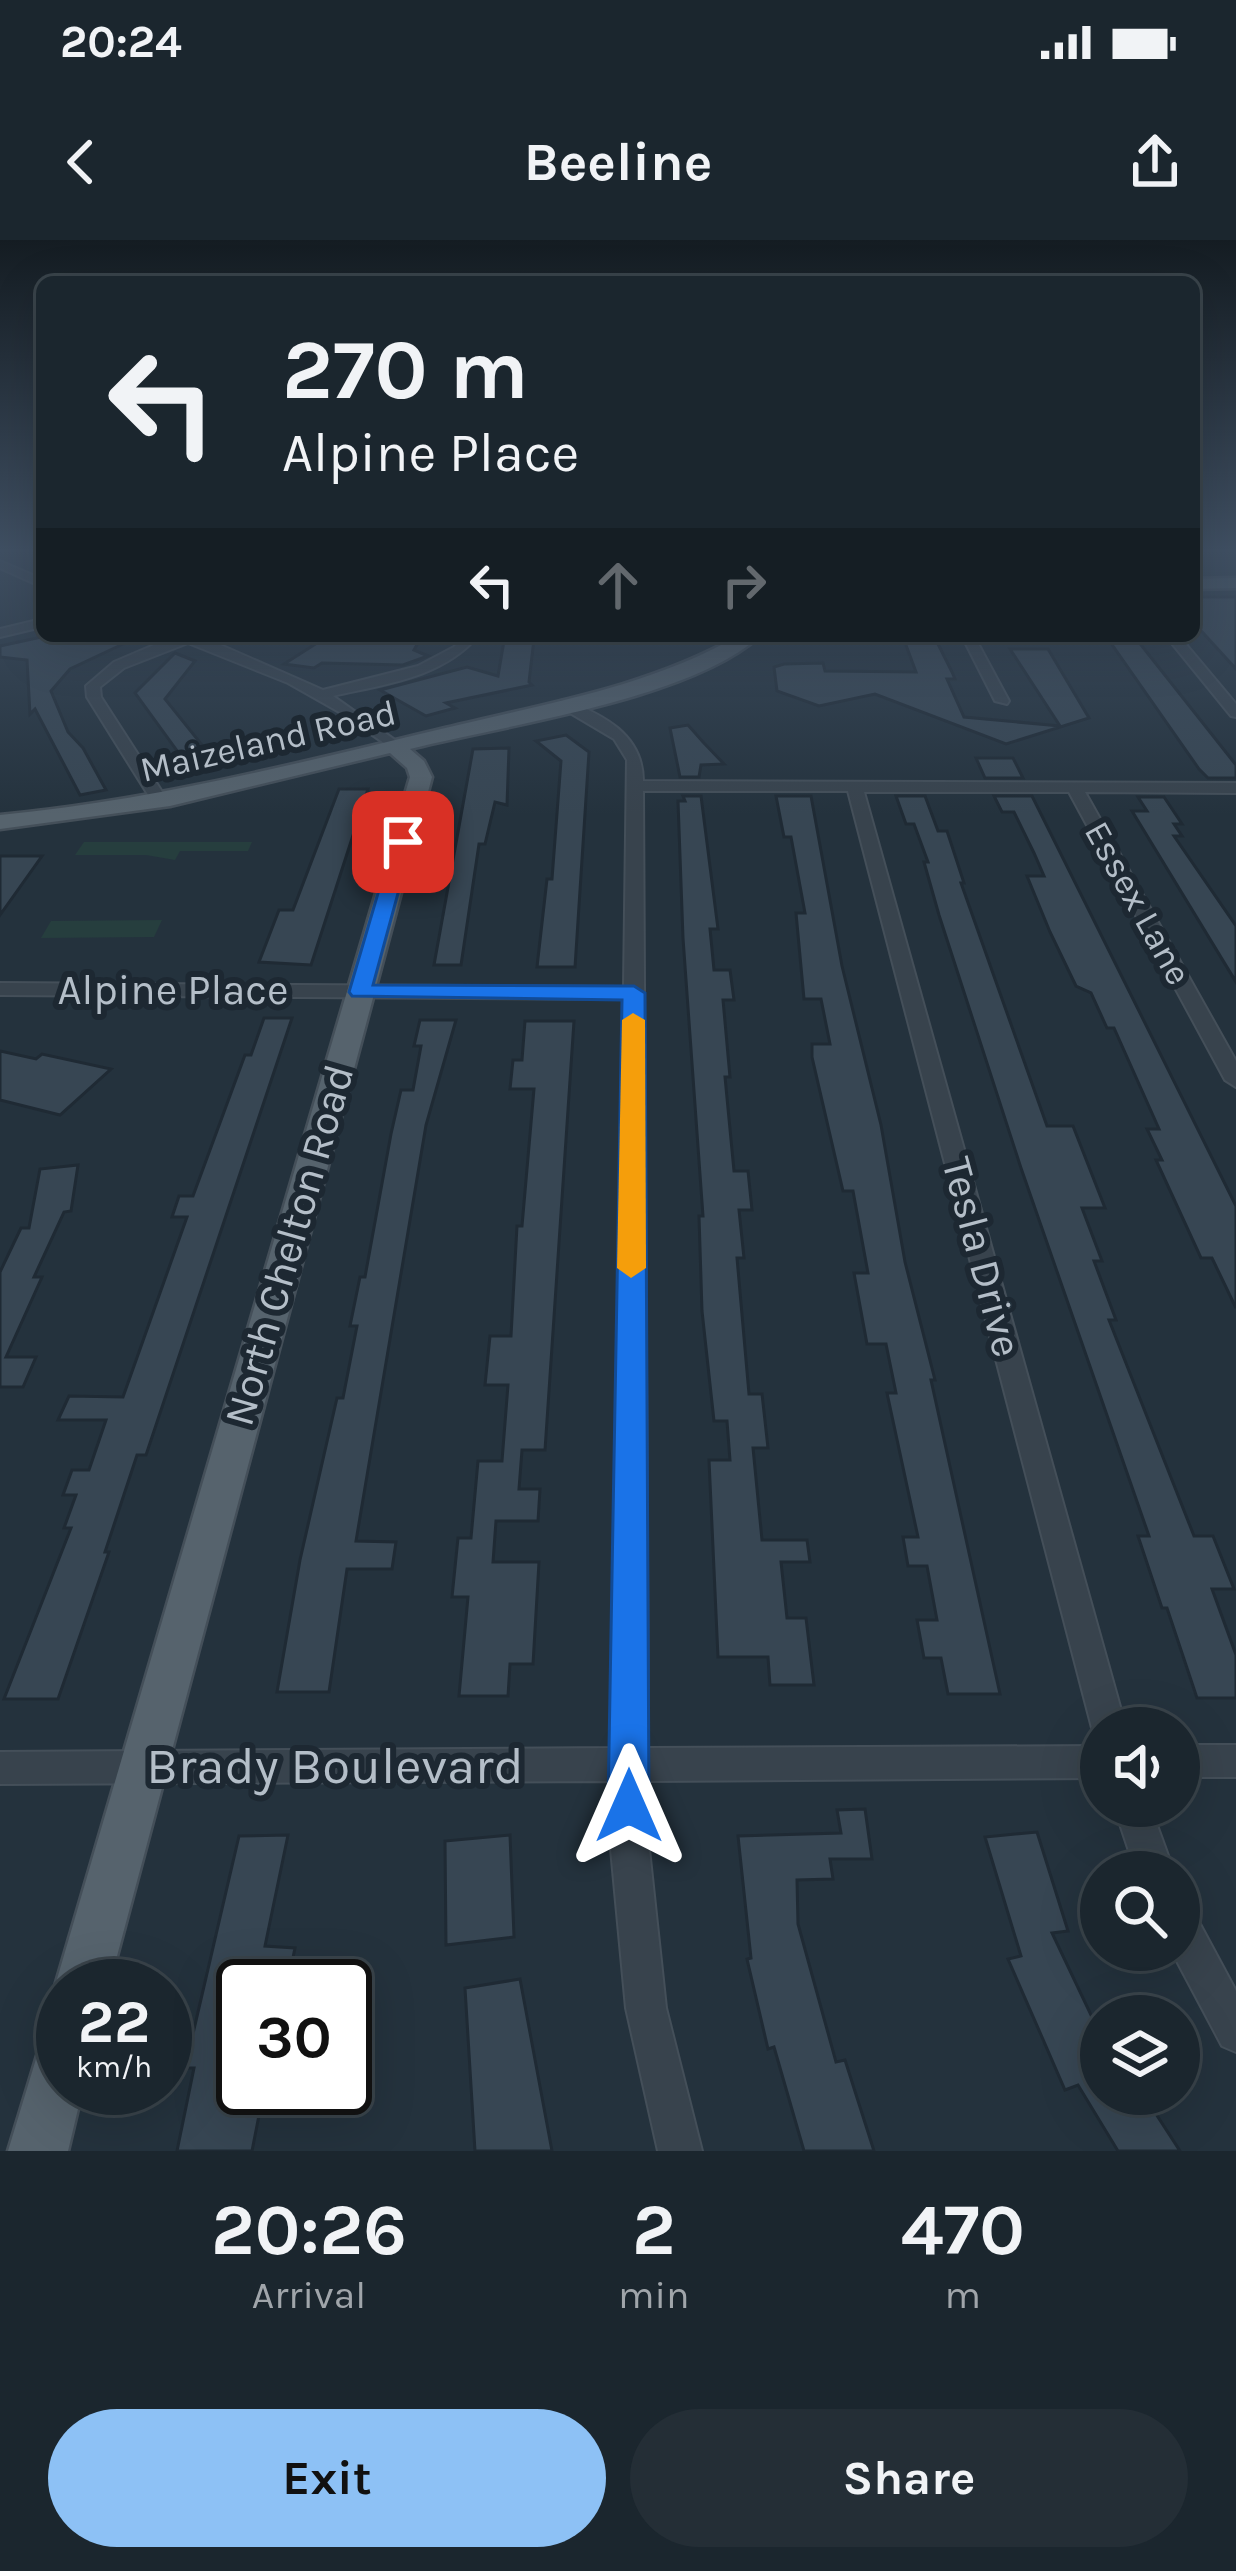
<!DOCTYPE html>
<style>
:root{--surface:#1b262e;--page:#242e36;--text:#f1f3f6;--muted:#a0a5aa;--line:#39434a;--accent:#8dc1f5}
body{margin:0;font-family:Karla,sans-serif;background:var(--page);color:var(--text);height:100vh;display:flex;flex-direction:column;font-size:45px;white-space:nowrap}
*{box-sizing:border-box;margin:0}
p{font-size:39px;color:var(--muted)}
.icon{flex:none;width:66px;height:66px;fill:none;stroke:currentColor;stroke-width:2;stroke-linecap:round;stroke-linejoin:round}
.map{position:relative;height:1911px;overflow:hidden}
.drawer{display:flex;flex-direction:column;background:var(--surface);flex:1}
.drawer>*{flex:none}
.guide{position:absolute;left:36px;top:36px;width:1164px;height:366px;border-radius:18px;box-shadow:0 12px 48px #0002,0 0 0 3px var(--line);background:#1b262e;color:var(--text);overflow:hidden}
.buttons{position:absolute;left:1080px;top:1467px;display:grid;gap:24px}
.buttons a{display:grid;place-items:center;width:120px;height:120px;border-radius:50%;background:var(--surface);box-shadow:0 12px 48px #0002,0 0 0 3px var(--line);font-size:60px}
.speed{position:absolute;left:36px;top:1719px;display:flex;gap:24px;font-size:60px;font-weight:700;text-align:center}
.speed>*{display:grid;place-content:center;width:156px;height:156px;border-radius:50%;background:var(--surface);box-shadow:0 12px 48px #0002,0 0 0 3px var(--line);line-height:1}
.speed small{font-size:30px;font-weight:400}
.speed .limit{border:6px solid #111;border-radius:18px;background:#fff;color:#111}
.pin{position:absolute;display:grid;place-items:center;width:102px;height:102px;color:#fff;margin:-51px;border-radius:24px;box-shadow:0 6px 18px #0006}
.me{position:absolute;width:132px;margin:-66px;rotate:0deg;stroke-linejoin:round;filter:drop-shadow(0 0 9px #0008)}
.turn{display:flex;align-items:center;gap:42px;height:252px;padding:0 48px;font-size:54px}
.turn .icon{width:156px;height:156px;stroke-width:2.5}
.turn b{display:block;font-size:84px;line-height:102px}
.lanes{display:flex;align-items:center;height:114px;padding:0 48px;background:#0003;justify-content:center;gap:60px;direction:ltr}
.lanes .off{opacity:.35}
.eta{display:flex;justify-content:space-evenly;align-items:center;height:204px;text-align:center}
.eta b{font-size:72px;font-weight:700;line-height:84px}
.cta{display:flex;gap:24px;margin-top:auto;padding:24px 48px}
.cta a{flex:1;height:138px;border-radius:72px;background:var(--accent);color:#111;font-size:48px;font-weight:700;line-height:138px;text-align:center}
.cta a+a{background:var(--page);color:var(--text)}
.status{display:flex;justify-content:space-between;align-items:center;height:84px;padding:0 60px;background:var(--surface);direction:ltr}
.status svg{height:33px;fill:currentColor}
header{display:flex;justify-content:space-between;align-items:center;height:156px;padding:0 48px;background:var(--surface);font-size:54px;font-weight:700}
.map>svg:first-child{display:block}
.green{fill:#263e3e}
.building{fill:#374653;stroke:#1f2a34;stroke-width:3}
.lines{fill:none;stroke-linecap:round;stroke-linejoin:round}
.minor-casing{stroke:#444f59;stroke-width:4}
.major-casing{stroke:#444f59;stroke-width:5}
.minor{fill:#38434d;fill-rule:evenodd}
.major{fill:#56636d;fill-rule:evenodd}
.route{fill:#1a73e8;stroke:#114b97;stroke-width:3}
.slow{fill:#f59e0b}
.labels{text-anchor:middle;dominant-baseline:central;stroke-width:12;stroke-linejoin:round;paint-order:stroke}
.far-street-label{font-size:36px;fill:#b4bec8;stroke:#1d2832}
.street-label{font-size:42px;fill:#b4bec8;stroke:#1d2832}
.near-street-label{font-size:51px;fill:#b4bec8;stroke:#1d2832}
</style>
<div class="status"><b>20:24</b><svg viewBox="0 0 49 12"><path d="M0 12V9h3v3zM5 12V6h3v6zM10 12V3h3v9zM15 12V0h3v12zM26 1h20v11H26zM47 4h2v5h-2z"/></svg></div>
<header><svg class="icon" aria-label="back" viewBox="0 0 24 24"><path d="M15 5l-7 7 7 7"/></svg>Beeline<svg class="icon" aria-label="share" viewBox="0 0 24 24"><path d="M12 15V3M7 8l5-5 5 5M5 13v7h14v-7"/></svg></header>
<div class="map">
<svg width="1236" height="1911" viewBox="0 0 1236 1911">
<rect width="100%" height="100%" fill="#24323d"/>
<g class="green">
<polygon points="84,602 252,602 248,611 180,611 175,620 146,615 75,615"/>
<polygon points="162,680 154,697 41,698 51,681"/>
</g>
<g class="building">
<polygon points="1194,357 1236,357 1236,429 1194,383"/>
<polygon points="46,396 140,396 70,429 51,451 68,492 83,508 106,550 80,555 35,469 30,474 27,420 0,417 0,406"/>
<polygon points="328,396 422,396 414,410 428,416 403,425 322,423 314,428 284,424"/>
<polygon points="934,396 952,432 955,439 947,439 964,477 1060,486 1010,409 1048,409 1089,478 1006,504 875,454 819,466 777,451 774,427 784,424 823,423 825,431 916,432 903,397"/>
<polygon points="1106,396 1134,396 1236,525 1236,538 1208,538 1199,529"/>
<polygon points="511,399 534,399 529,442 532,445 446,463 455,468 426,476 380,450 467,427 498,436 504,401"/>
<polygon points="175,413 195,421 165,459 218,525 191,530 135,453"/>
<polygon points="688,485 703,502 724,524 701,525 699,537 680,537 670,488"/>
<polygon points="566,495 589,512 575,727 537,727 547,639 552,639 561,521 536,501"/>
<polygon points="509,508 507,565 495,562 485,604 479,604 461,725 434,725 473,509"/>
<polygon points="976,518 1013,518 1023,538 985,538"/>
<polygon points="339,549 368,549 311,725 259,722 279,670 293,670"/>
<polygon points="683,556 701,556 718,689 710,689 714,730 730,730 734,760 723,760 730,837 725,837 734,931 748,931 752,970 739,970 744,1018 737,1018 749,1154 762,1154 768,1208 753,1208 762,1300 807,1300 810,1322 781,1322 787,1378 806,1378 814,1445 770,1445 768,1417 718,1417 709,1220 730,1220 727,1181 714,1181 702,1071 699,976 703,976 683,698 678,561 685,561"/>
<polygon points="776,556 811,556 842,726 881,885 905,1022 935,1140 931,1140 1000,1454 948,1454 941,1418 924,1418 917,1380 937,1380 927,1326 908,1326 903,1297 918,1297 887,1153 896,1153 886,1104 867,1104 854,1033 868,1033 853,951 843,951 812,817 812,804 830,804 821,759 804,759 796,673 805,673 791,597 784,597"/>
<polygon points="896,556 925,556 938,591 947,591 964,643 961,643 1047,886 1073,886 1105,968 1082,968 1102,1021 1094,1021 1116,1080 1109,1080 1194,1296 1213,1296 1234,1349 1212,1349 1236,1415 1236,1458 1197,1458 1167,1368 1162,1368 1138,1296 1149,1296 1021,928 939,675 924,622 928,622 914,584 906,584"/>
<polygon points="994,556 1032,556 1236,966 1236,1068 1212,1018 1201,1018 1156,920 1162,920 1147,889 1159,889 1114,788 1107,788 1091,753 1076,746 1050,692 1027,636 1044,636 1034,613 1014,572 1002,572"/>
<polygon points="1138,557 1164,557 1182,584 1174,584 1182,596 1174,596 1236,686 1236,742 1132,571 1147,571"/>
<polygon points="0,616 42,616 0,675"/>
<polygon points="264,778 292,778 146,1215 137,1215 105,1312 109,1312 58,1459 4,1459 71,1288 64,1288 76,1255 63,1255 72,1230 89,1230 106,1180 58,1180 69,1156 123,1157 187,977 172,977 179,956 193,956 245,815 251,815"/>
<polygon points="420,780 456,780 426,885 356,1301 396,1302 392,1329 347,1329 329,1452 277,1452 300,1320 337,1158 343,1158 357,1086 350,1086 360,1037 365,1037 391,894 401,850 413,850 421,806 414,806"/>
<polygon points="525,781 574,781 545,1210 522,1210 519,1249 540,1249 538,1281 496,1281 493,1322 539,1322 533,1424 510,1424 508,1456 459,1456 468,1357 452,1357 458,1298 471,1298 478,1221 502,1221 508,1145 485,1145 490,1096 511,1096 517,986 522,986 534,849 510,849 513,820 522,820"/>
<polygon points="0,811 36,819 42,814 111,829 60,875 0,860"/>
<polygon points="78,925 71,971 64,972 34,1037 42,1037 6,1117 36,1117 23,1147 0,1147 0,1032 21,988 29,988 40,929"/>
<polygon points="865,1569 872,1619 830,1619 833,1639 797,1640 798,1684 836,1822 845,1820 874,1911 804,1911 774,1807 768,1809 747,1719 751,1718 738,1596 841,1593 837,1570"/>
<polygon points="1037,1592 1068,1691 1052,1693 1101,1796 1101,1854 1143,1854 1180,1911 1118,1911 1078,1845 1065,1850 1008,1719 1021,1716 985,1597"/>
<polygon points="288,1595 265,1706 295,1708 287,1746 243,1746 243,1855 263,1855 252,1911 177,1911 194,1828 185,1828 239,1596"/>
<polygon points="510,1595 514,1697 446,1705 445,1601"/>
<polygon points="520,1739 552,1911 475,1911 465,1748"/>
</g>
<g class="lines">
<g class="minor-casing">
<g id="minor">
<polygon points="0,321 42,339 42,347 0,328"/>
<polygon points="42,379 42,387 0,397 0,389"/>
<path d="M175,396H200L323,450L418,426L454,407L465,396H478C442,438 385,444 333,456L399,503L401,506L394,510L341,473L288,443L188,403L124,428L100,447L101,457L168,561L160,566L152,561L87,457L86,446L114,422Z"/>
<polygon points="962,396 974,396 1009,461 1007,464 995,461"/>
<polygon points="1166,396 1179,396 1236,464 1236,477 1231,476"/>
<path d="M565,460C604,475 643,495 643,541L1236,543V553L1085,552L1236,821V847L1225,840L1069,552H864L1126,1488H1101V1501L1092,1488L848,551H643L648,1508L1101,1506V1538L648,1541L649,1609L666,1768L702,1911H658L626,1768L611,1609L612,1541L0,1544V1512L613,1508L624,759L0,755V743L624,747L627,520L614,499L560,467V461Z"/>
<rect x="1179" y="1505" width="57" height="32"/>
<polygon points="1114,1566 1150,1566 1174,1632 1136,1632"/>
<polygon points="1179,1666 1193,1671 1236,1751 1236,1812 1222,1806 1171,1710 1179,1710"/>
</g>
</g>
<g class="major-casing">
<g id="major">
<polygon points="1236,338 1236,348 1194,349 1194,339"/>
<path d="M738,396H760C689,460 504,485 410,509L424,521L432,537L109,1746H63V1765L55,1746L410,537L407,528L390,513L170,566L0,589V575C150,561 295,524 441,489C543,464 646,448 738,396Z"/>
<polygon points="63,1788 63,1848 83,1848 68,1911 8,1911 43,1796"/>
</g>
</g>
<use href="#minor" class="minor"/>
<use href="#major" class="major"/>
</g>
<linearGradient id="sky" x2="0" y2="1"><stop stop-color="#141c22"/><stop offset="0.54" stop-color="#3f4f62"/><stop offset="1" stop-color="#3f4f62" stop-opacity="0"/></linearGradient>
<rect width="1236" height="575" fill="url(#sky)"/>
<polygon class="route" points="403,596 412,602 373,745 634,746 645,753 649,1566 643,1580 629,1586 614,1580 608,1566 622,760 352,756 349,752 393,602"/>
<polygon class="slow" points="633,773 645,780 646,1028 631,1038 617,1028 622,780"/>
<g class="labels">
<g class="far-street-label">
<text transform="translate(268 501) rotate(-13)">Maizeland Road</text>
<text transform="translate(1138 663) rotate(61)">Essex Lane</text>
</g>
<g class="street-label">
<text x="173" y="750">Alpine Place</text>
<text transform="translate(289 1005) rotate(-74)">North Chelton Road</text>
<text transform="translate(982 1017) rotate(75)">Tesla Drive</text>
</g>
<g class="near-street-label">
<text x="335" y="1526">Brady Boulevard</text>
</g>
</g>
</svg>
<div class="buttons">
<a><svg class="icon" aria-label="sound" viewBox="0 0 24 24"><path d="M4 9h4l5-4v14l-5-4H4zM17 9q2 3 0 6"/></svg></a>
<a><svg class="icon" aria-label="search" viewBox="0 0 24 24"><circle cx="10" cy="10" r="6"/><path d="M15 15l6 6"/></svg></a>
<a><svg class="icon" aria-label="layers" viewBox="0 0 24 24"><path d="M12 4l9 5-9 5-9-5zM3 14l9 5 9-5"/></svg></a>
</div>
<div class="speed"><div>22<small>km/h</small></div><div class="limit">30</div></div>
<div class="pin" style="left:403px;top:602px;background:#d93025"><svg class="icon" aria-label="arrive" viewBox="0 0 24 24"><path d="M6 21V4h12l-3 4 3 4H6"/></svg></div>
<svg class="me" style="left:629px;top:1566px" viewBox="-20 -20 40 40"><path d="M0-17L14 15 0 8-14 15z" fill="#1a73e8" stroke="#fff" stroke-width="4"/></svg>
<div class="guide">
<div class="turn"><svg class="icon" aria-label="left" viewBox="0 0 24 24"><path d="M17 20v-9H6M10 6l-5 5 5 5"/></svg><div><b>270 m</b>Alpine Place</div></div>
<div class="lanes"><svg class="icon" aria-label="left" viewBox="0 0 24 24"><path d="M17 20v-9H6M10 6l-5 5 5 5"/></svg><svg class="icon off" aria-label="ahead" viewBox="0 0 24 24"><path d="M12 20V5M6 11l6-6 6 6"/></svg><svg class="icon off" aria-label="right" viewBox="0 0 24 24"><path d="M7 20v-9h11M14 6l5 5-5 5"/></svg></div>
</div>
</div>
<section class="drawer">
<div class="eta">
<div><b>20:26</b><p>Arrival</p></div>
<div><b>2</b><p>min</p></div>
<div><b>470</b><p>m</p></div>
</div>
<div class="cta"><a>Exit</a><a>Share</a></div>
</section>
